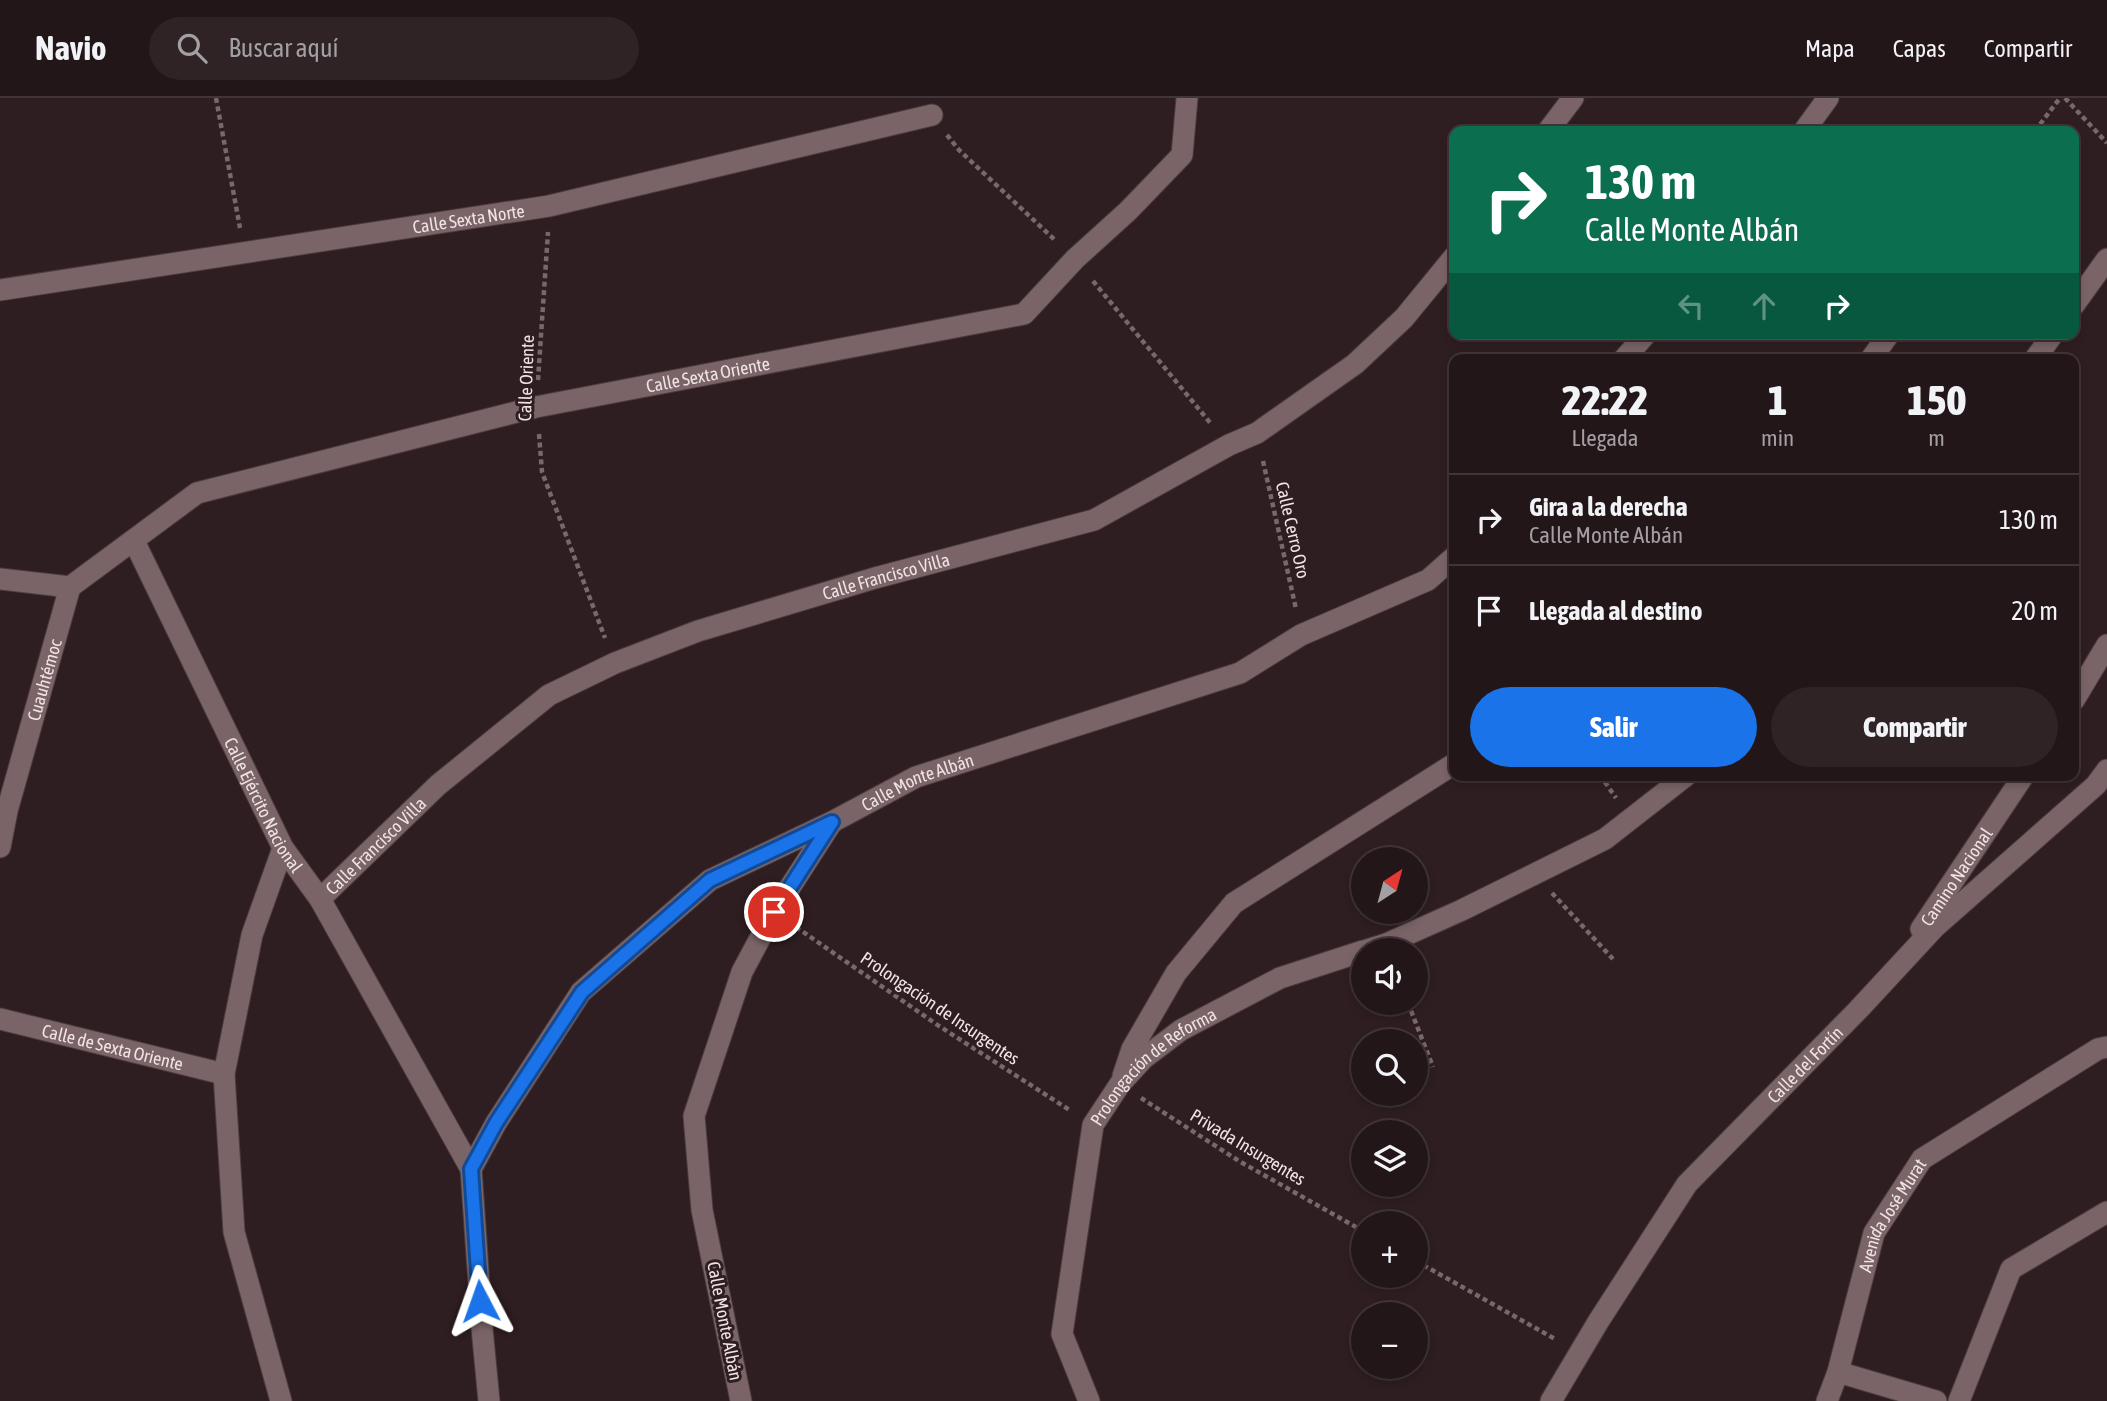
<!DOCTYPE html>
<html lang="es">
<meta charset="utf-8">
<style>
:root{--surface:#231619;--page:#2f2326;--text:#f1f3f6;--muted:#a39fa2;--line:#403538;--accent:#1a73e8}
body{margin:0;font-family:"Asap Condensed",sans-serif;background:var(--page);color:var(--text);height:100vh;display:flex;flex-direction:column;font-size:26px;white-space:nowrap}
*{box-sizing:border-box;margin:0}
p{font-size:23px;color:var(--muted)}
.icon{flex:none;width:38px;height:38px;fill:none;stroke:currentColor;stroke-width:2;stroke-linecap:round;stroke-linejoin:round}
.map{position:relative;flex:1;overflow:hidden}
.details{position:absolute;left:1449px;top:256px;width:630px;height:427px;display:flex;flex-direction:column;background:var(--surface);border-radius:14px;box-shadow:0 4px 10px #0003,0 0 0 2px var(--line)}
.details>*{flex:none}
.top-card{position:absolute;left:1449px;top:28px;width:630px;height:214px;border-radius:14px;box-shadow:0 4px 10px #0003,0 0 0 2px var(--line);background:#0b6e4f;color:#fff;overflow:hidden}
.needle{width:46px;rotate:36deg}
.controls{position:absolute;left:1351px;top:749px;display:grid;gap:14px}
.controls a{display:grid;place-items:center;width:77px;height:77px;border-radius:50%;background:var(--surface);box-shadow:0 4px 10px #0003,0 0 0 2px var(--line);font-size:35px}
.pin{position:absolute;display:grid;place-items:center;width:60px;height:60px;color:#fff;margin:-30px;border:4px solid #fff;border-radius:50%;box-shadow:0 2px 7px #0007}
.me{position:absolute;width:77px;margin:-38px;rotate:356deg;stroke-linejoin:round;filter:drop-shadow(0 0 5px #0008)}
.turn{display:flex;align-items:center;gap:24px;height:147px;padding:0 21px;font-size:32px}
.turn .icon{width:91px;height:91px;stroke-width:2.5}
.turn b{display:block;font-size:49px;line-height:60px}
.lanes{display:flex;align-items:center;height:66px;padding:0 21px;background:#0003;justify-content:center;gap:35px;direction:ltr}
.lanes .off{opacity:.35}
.eta{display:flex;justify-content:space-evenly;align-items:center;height:119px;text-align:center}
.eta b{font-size:42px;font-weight:800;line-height:49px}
.action{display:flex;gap:14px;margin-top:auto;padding:14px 21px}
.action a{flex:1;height:80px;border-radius:42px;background:var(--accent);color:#fff;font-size:28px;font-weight:800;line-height:80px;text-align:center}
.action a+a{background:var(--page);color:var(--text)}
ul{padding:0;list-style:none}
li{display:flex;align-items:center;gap:21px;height:91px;padding:0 21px;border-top:2px solid var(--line)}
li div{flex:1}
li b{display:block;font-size:26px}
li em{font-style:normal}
header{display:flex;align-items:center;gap:42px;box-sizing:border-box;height:98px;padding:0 35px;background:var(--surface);border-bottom:2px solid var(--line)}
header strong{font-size:33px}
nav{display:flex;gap:38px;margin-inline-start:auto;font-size:24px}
.search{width:490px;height:63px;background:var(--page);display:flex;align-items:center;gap:18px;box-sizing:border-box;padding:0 24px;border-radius:38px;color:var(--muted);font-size:26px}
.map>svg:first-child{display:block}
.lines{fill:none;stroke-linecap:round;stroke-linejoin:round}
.minor-casing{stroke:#4b3d3e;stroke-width:23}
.tertiary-casing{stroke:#4b3d3e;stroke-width:23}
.path{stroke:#77686b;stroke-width:4.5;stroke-dasharray:5 3.5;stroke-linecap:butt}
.minor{stroke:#7a6467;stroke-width:21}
.tertiary{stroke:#7a6467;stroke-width:21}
.route-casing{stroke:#114b97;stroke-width:18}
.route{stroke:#1a73e8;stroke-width:12}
.labels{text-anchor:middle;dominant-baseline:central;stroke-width:6;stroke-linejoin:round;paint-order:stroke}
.street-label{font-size:18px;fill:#efe3e4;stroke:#2f1e21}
</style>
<header>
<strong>Navio</strong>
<div class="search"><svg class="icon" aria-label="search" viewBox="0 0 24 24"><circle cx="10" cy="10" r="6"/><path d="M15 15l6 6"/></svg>Buscar aquí</div>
<nav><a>Mapa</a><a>Capas</a><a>Compartir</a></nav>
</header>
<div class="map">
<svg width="2107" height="1303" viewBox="0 0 2107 1303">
<rect width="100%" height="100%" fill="#2f1e21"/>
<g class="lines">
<g class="minor-casing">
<g id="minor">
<polyline points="1548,33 1573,0"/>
<polyline points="1804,33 1828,0"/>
<path id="s1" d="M0,192L549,108L932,17"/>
<polyline points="2074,207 2107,161"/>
<polyline points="1624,261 1646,236"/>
<polyline points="1871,261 1889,236"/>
<polyline points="2035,261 2053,236"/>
<path id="s2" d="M134,443L283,750L320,801L471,1071"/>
<polyline points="0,481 70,489"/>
<polyline points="2074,602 2107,547"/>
<path id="s3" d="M0,749L7,713L70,489L197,395L536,309L1024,216L1075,161L1128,113L1182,57L1187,0"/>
<path id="s4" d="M320,801L438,687L549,597L615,565L698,533L875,480L1094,422L1229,347L1257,335L1355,266L1404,220L1454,159"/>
<path id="s5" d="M1921,831L2024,677"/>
<polyline points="1367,852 1386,846 1462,812 1605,741 1687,677"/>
<path id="s6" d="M0,921L224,976"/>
<polyline points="1123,978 1132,951 1176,875 1234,805 1454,666"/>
<polyline points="1838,1274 1936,1303"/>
<polyline points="281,1303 234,1134 224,976 252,837 283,750"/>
<path id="s7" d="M489,1303L482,1230L471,1071L496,1025L581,894L710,782L832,724L916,679L1240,575L1301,537L1428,482L1454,459"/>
<polyline points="741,1303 702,1112 694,1018 742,874 774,814 832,724"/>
<path id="s8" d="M1089,1303L1062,1236L1093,1027L1120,986L1144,960L1181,932L1280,880L1363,853"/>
<path id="s9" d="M1551,1303L1598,1224L1687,1086L1858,912L1934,830L2096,687L2107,672"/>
<polyline points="1959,1303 2011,1171 2107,1114"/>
</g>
</g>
<g class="tertiary-casing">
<g id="tertiary">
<path id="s10" d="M1827,1303L1838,1274L1874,1135L1922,1061L2098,951L2107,949"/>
</g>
</g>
<g class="path">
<polyline points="216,0 240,130"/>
<polyline points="2065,0 2107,45"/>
<polyline points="2035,33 2060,0"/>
<polyline points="947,37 959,52 1056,143"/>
<polyline points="1093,183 1212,327"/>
<polyline points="538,282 548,134"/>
<polyline points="539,336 542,374 605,540"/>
<polyline points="1263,363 1296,511"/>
<polyline points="1600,677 1616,700"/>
<polyline points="1552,795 1613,861"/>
<polyline points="796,829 939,928 1071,1013"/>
<polyline points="1408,905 1433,969"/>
<polyline points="1141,1000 1239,1063 1363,1133"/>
<polyline points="1416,1163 1555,1241"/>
</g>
<use href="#minor" class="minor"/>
<use href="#tertiary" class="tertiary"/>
</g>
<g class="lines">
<g class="route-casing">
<polyline id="route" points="480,1203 471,1071 496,1025 582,894 710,782 832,724 774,814"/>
</g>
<use href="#route" class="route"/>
</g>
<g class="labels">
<g class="street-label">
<text stroke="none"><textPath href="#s1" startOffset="474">Calle Sexta Norte</textPath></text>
<text stroke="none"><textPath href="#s3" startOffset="952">Calle Sexta Oriente</textPath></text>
<text transform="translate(526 280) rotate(-88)">Calle Oriente</text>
<text transform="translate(1293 432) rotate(77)">Calle Cerro Oro</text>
<text stroke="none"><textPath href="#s4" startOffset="665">Calle Francisco Villa</textPath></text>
<text stroke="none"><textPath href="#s3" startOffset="173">Cuauhtémoc</textPath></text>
<text stroke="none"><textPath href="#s7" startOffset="842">Calle Monte Albán</textPath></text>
<text stroke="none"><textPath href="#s2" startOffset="294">Calle Ejército Nacional</textPath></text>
<text stroke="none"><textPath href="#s4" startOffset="77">Calle Francisco Villa</textPath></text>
<text stroke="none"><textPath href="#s5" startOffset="63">Camino Nacional</textPath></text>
<text transform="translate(940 910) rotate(34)">Prolongación de Insurgentes</text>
<text stroke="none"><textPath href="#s6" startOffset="116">Calle de Sexta Oriente</textPath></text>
<text stroke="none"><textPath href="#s9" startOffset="424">Calle del Fortín</textPath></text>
<text stroke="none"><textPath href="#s8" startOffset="369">Prolongación de Reforma</textPath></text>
<text transform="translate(1248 1049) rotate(31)">Privada Insurgentes</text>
<text stroke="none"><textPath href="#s10" startOffset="198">Avenida José Murat</textPath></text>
<text transform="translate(725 1223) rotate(79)">Calle Monte Albán</text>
</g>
</g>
</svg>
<div class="controls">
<a><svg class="needle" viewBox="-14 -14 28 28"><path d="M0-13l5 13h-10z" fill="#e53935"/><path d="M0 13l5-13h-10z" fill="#a39fa2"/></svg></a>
<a><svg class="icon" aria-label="sound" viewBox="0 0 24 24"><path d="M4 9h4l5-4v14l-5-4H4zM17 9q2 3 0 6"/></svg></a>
<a><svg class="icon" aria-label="search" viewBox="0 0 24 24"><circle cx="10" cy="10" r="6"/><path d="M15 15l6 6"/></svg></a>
<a><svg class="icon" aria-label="layers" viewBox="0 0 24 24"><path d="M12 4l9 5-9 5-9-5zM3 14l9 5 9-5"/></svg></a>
<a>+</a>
<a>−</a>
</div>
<div class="pin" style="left:774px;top:814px;background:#d93025"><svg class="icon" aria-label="arrive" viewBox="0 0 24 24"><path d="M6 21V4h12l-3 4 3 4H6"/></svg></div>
<svg class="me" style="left:480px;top:1203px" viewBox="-20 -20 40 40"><path d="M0-17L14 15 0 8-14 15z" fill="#1a73e8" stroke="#fff" stroke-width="4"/></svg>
<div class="top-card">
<div class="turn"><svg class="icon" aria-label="right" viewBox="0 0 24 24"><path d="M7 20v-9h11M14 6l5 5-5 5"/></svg><div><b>130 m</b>Calle Monte Albán</div></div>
<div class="lanes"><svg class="icon off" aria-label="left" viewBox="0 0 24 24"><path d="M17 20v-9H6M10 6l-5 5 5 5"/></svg><svg class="icon off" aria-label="ahead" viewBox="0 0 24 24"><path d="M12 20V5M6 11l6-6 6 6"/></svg><svg class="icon" aria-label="right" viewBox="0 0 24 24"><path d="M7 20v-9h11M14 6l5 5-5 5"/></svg></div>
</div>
<section class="details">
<div class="eta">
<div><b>22:22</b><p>Llegada</p></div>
<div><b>1</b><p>min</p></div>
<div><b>150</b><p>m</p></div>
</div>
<ul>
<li><svg class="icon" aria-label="right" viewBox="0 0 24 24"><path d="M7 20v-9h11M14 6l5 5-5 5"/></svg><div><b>Gira a la derecha</b><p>Calle Monte Albán</p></div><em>130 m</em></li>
<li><svg class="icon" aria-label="arrive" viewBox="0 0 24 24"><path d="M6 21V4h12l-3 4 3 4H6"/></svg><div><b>Llegada al destino</b></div><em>20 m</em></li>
</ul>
<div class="action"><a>Salir</a><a>Compartir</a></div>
</section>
</div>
